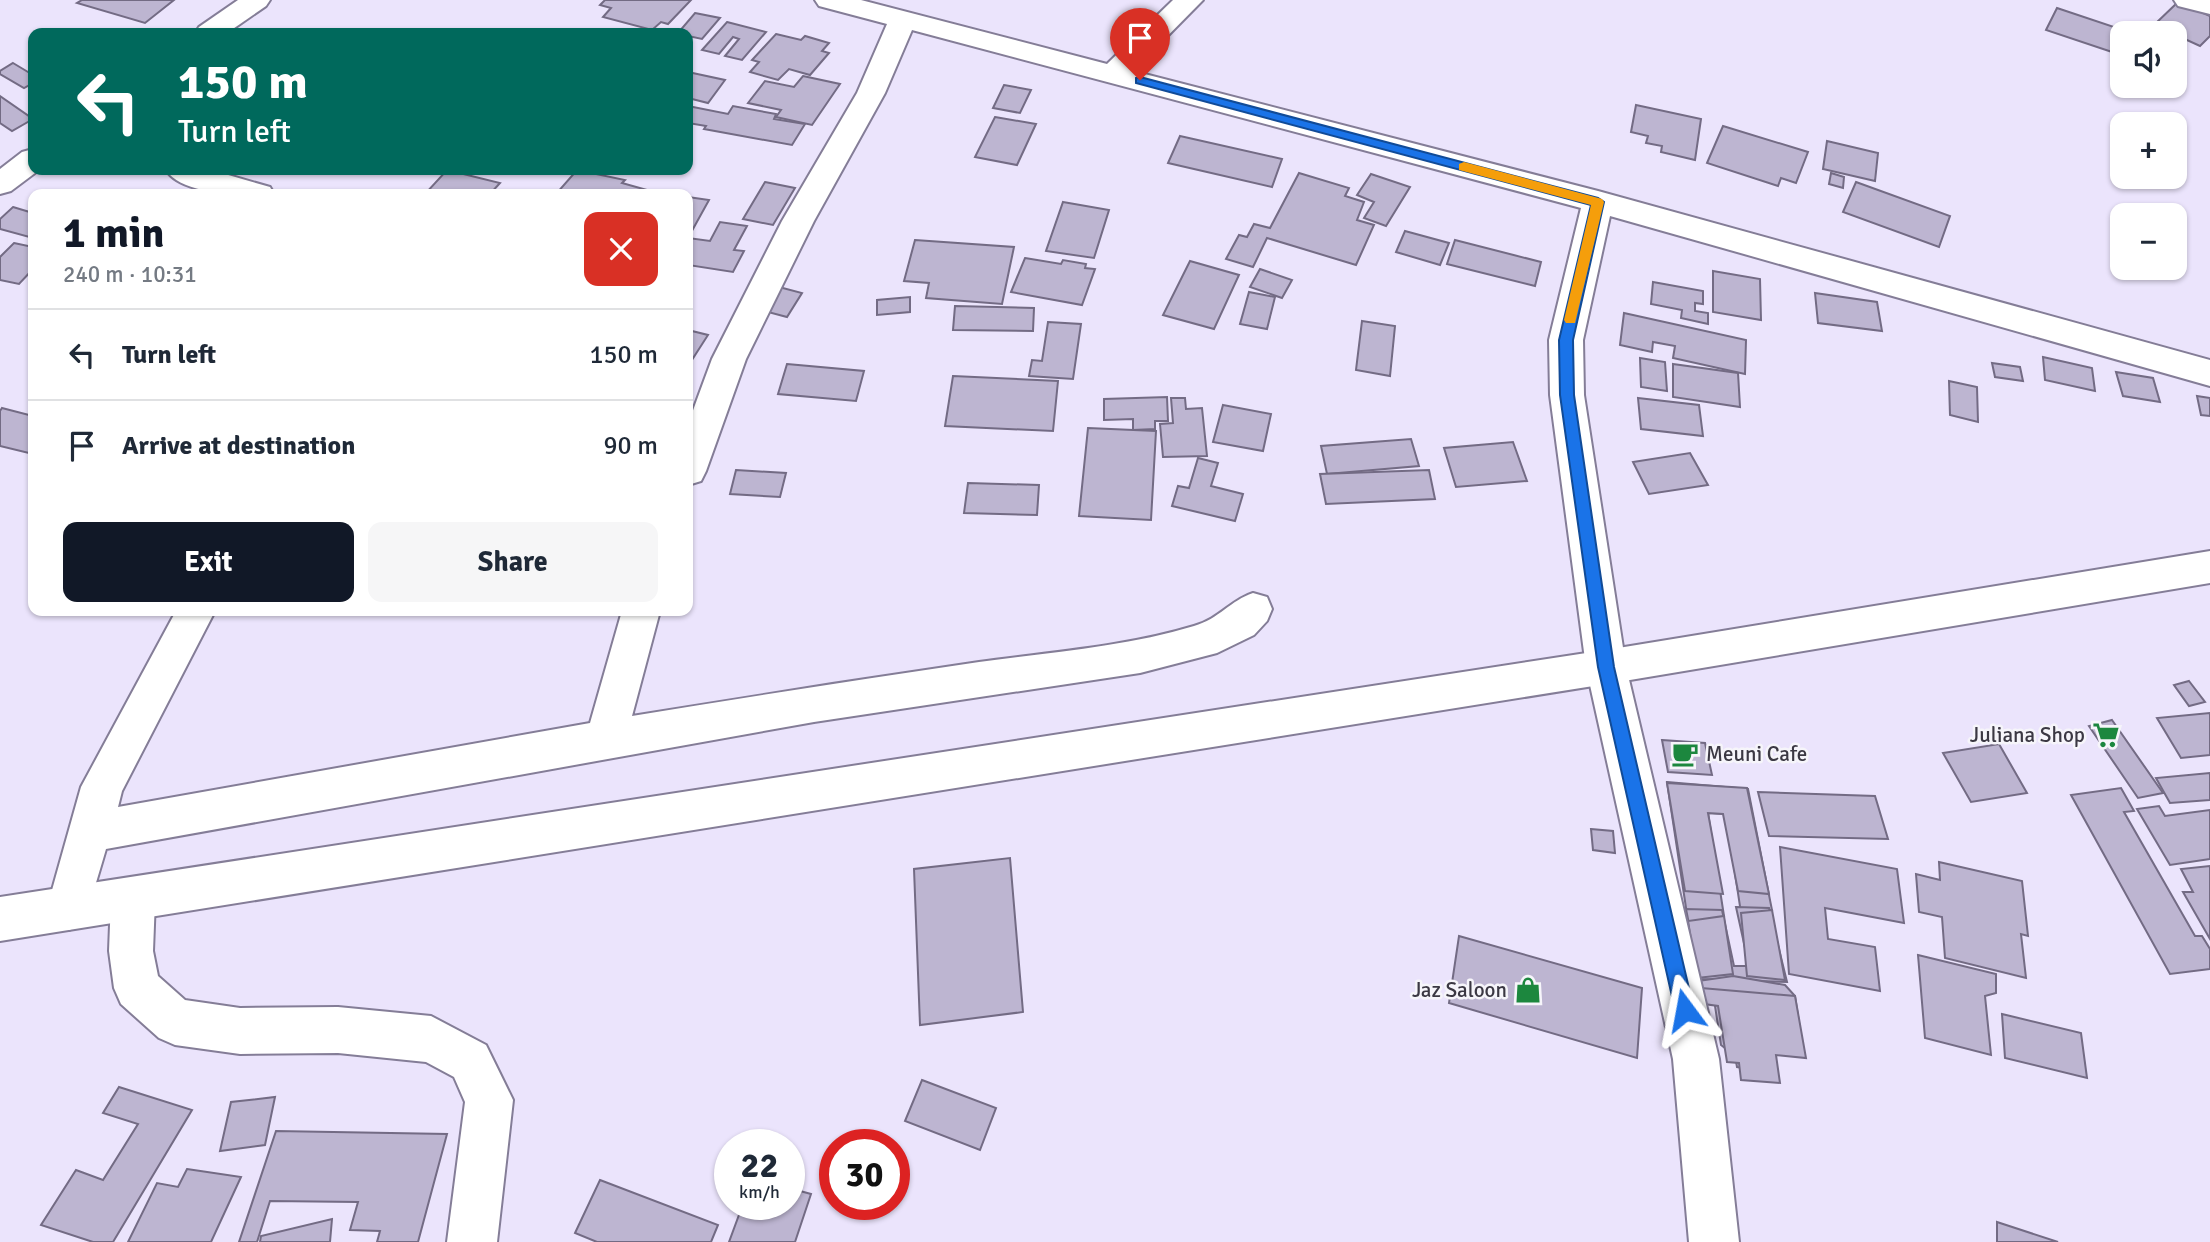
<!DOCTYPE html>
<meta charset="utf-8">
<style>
:root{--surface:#fff;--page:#f6f6f7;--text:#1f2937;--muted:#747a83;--line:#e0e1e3;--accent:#111827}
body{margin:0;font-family:Signika,sans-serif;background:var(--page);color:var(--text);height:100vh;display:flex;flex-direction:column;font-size:26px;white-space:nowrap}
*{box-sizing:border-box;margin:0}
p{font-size:23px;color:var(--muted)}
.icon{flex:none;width:38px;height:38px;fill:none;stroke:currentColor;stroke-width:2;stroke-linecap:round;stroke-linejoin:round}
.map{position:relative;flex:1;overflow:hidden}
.drawer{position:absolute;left:28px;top:189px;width:665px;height:427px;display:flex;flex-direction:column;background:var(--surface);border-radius:14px;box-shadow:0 2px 5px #0004}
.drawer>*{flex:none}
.guide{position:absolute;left:28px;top:28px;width:665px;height:147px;border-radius:14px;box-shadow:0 2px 5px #0004;background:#00695c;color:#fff;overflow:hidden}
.tools{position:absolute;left:2110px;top:21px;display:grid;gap:14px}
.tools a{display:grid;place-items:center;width:77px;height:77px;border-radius:14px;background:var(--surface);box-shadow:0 2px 5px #0004;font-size:35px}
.speed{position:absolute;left:714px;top:1129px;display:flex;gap:14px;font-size:35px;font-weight:700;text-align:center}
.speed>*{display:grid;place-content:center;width:91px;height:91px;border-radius:50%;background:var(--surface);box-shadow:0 2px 5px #0004;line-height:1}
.speed small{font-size:18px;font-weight:400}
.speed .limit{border:10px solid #d22;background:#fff;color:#111}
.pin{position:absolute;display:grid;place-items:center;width:60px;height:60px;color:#fff;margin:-72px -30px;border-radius:50% 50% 50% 0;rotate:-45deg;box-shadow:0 0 7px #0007}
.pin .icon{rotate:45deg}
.me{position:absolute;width:77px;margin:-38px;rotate:347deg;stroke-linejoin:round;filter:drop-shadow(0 0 5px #0008)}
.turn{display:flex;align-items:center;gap:24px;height:147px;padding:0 35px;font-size:32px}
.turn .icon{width:91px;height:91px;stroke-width:2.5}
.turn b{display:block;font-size:49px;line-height:60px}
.round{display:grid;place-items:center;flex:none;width:74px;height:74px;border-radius:14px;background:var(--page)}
.head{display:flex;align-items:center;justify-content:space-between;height:119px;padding:0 35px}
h1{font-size:42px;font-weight:700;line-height:52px;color:var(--accent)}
.action{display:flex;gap:14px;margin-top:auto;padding:14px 35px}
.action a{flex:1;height:80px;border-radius:14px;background:var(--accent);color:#fff;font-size:28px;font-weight:700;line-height:80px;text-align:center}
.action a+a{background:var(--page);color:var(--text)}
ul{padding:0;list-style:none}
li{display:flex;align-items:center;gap:21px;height:91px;padding:0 35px;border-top:2px solid var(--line)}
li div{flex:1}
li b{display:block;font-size:26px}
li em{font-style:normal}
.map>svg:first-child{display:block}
.building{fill:#bdb5d1;stroke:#736b84;stroke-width:2}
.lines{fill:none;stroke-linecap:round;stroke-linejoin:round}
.minor-casing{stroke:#847d97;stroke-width:4}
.highway-casing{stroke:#847d97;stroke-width:4}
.minor{fill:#fff;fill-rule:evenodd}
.highway{fill:#fff;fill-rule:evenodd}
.route{fill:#1a73e8;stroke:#114b97;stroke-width:2}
.slow{fill:#f59e0b}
.labels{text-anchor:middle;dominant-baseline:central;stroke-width:5;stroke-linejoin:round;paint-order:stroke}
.poi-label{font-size:21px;fill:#3b3843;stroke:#f6f5fa;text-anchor:end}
</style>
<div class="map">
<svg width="2210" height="1242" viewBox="0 0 2210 1242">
<rect width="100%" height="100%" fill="#ebe4fc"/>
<g class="building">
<polygon points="82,0 174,0 145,23 77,3"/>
<polygon points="605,0 691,0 668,24 661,22 652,30 603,17 611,8 600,5"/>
<polygon points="2178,2 2210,16 2210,36 2200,46 2154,25"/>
<polygon points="2057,8 2123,30 2112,52 2046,30"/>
<polygon points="695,13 720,18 702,39 688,36 688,33 678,33"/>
<polygon points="727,22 766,32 742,60 725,56 739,39 733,37 719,54 702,50"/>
<polygon points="776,34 801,40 805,36 829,43 822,51 829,53 810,75 789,69 778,80 750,72 759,62 752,60"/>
<polygon points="13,63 33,75 33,83 24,88 0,74 0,71"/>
<polygon points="688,72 725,80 708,103 688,98"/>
<polygon points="803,76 840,84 812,125 776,117 781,110 748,103 765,81 794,87"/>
<polygon points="1004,85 1031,90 1020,113 993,108"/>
<polygon points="0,96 33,119 12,131 0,123"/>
<polygon points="1636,105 1701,119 1695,160 1661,152 1662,146 1646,143 1648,136 1631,132"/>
<polygon points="688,106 728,114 733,106 776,114 774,119 805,124 792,145 704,129 706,126 688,123"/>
<polygon points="995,117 1036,124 1017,165 975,157"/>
<polygon points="1723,126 1808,152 1796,183 1781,178 1778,186 1707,163"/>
<polygon points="1180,136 1282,159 1272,187 1168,163"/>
<polygon points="1827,141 1878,153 1875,181 1823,169"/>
<polygon points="447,170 500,183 490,194 425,194"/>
<polygon points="577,170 625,180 622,183 647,190 643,194 556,194"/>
<polygon points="1299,173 1349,188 1345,196 1364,202 1357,220 1374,225 1356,265 1267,238 1253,267 1226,259 1239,235 1247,237 1254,224 1270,228"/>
<polygon points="1831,173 1844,177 1843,188 1829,184"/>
<polygon points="1371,174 1410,187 1386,226 1364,218 1374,202 1357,195"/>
<polygon points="765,182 795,188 773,225 743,219"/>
<polygon points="1856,182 1950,216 1939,247 1843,212"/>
<polygon points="688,197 709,200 688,238 710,241 720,222 747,226 734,250 744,251 733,272 688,265"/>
<polygon points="1063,202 1109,210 1094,258 1046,251"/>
<polygon points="13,207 33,213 33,238 0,229 0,219"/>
<polygon points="1405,231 1449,243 1440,265 1396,252"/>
<polygon points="915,240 1014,247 1002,304 926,298 929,283 904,281"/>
<polygon points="1455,240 1541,262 1535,286 1447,264"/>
<polygon points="14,243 33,247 33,269 19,284 0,280 0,257"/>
<polygon points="1025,258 1061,264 1063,260 1086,264 1085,268 1095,269 1082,305 1011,292"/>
<polygon points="1190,261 1239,275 1214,329 1163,315"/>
<polygon points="1260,269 1292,280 1282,298 1250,287"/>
<polygon points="1713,271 1760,279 1761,320 1713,312"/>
<polygon points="1653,282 1703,291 1703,304 1695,303 1695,311 1708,313 1708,324 1681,318 1682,310 1651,304"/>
<polygon points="779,287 802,293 787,317 764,311"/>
<polygon points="1249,292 1275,297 1267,329 1240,324"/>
<polygon points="1815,293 1877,302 1882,331 1818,323"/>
<polygon points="910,297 910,312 877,315 877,300"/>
<polygon points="955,306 1034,308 1033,331 953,330"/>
<polygon points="1624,313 1746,340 1745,374 1673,358 1675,346 1653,342 1652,352 1620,345"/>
<polygon points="1362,321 1395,326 1390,376 1356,370"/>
<polygon points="1048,322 1081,324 1073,379 1029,376 1032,360 1042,361"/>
<polygon points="688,330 708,335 688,366"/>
<polygon points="2043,357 2092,368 2095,391 2045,380"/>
<polygon points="1640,358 1665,362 1667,391 1641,387"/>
<polygon points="1992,363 2020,367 2023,381 1995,377"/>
<polygon points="787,364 864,371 856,401 778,394"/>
<polygon points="1673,364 1738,373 1740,407 1673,397"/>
<polygon points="2116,372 2153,378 2160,402 2123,396"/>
<polygon points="953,376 1058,381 1053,431 945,426"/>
<polygon points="1949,381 1977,387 1978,422 1950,415"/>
<polygon points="2197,396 2210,398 2210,416 2201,415"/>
<polygon points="1167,397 1168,421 1155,421 1155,429 1133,430 1133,419 1104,420 1104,399"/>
<polygon points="1171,398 1185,398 1186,409 1202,408 1207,456 1163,457 1160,424 1173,423"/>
<polygon points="1638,398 1699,405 1703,436 1641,429"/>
<polygon points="1223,405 1271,414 1263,451 1213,442"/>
<polygon points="2,408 33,416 33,454 0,446 0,411"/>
<polygon points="1088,428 1156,431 1151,520 1079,516"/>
<polygon points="1411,439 1419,466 1327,474 1321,446"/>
<polygon points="1513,442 1527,481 1456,487 1444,448"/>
<polygon points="1690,453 1708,485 1649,494 1633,462"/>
<polygon points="1198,458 1218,463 1211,486 1243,494 1235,521 1172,506 1178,486 1189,488"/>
<polygon points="736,470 786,473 780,497 730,494"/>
<polygon points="1429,470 1435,499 1326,504 1320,474"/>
<polygon points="968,483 1039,485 1037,515 964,513"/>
<polygon points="2189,681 2205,702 2189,706 2174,685"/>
<polygon points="2210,713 2210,755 2181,758 2157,718"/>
<polygon points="2112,720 2163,793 2138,798 2089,726"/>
<polygon points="1662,740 1705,743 1712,775 1668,772"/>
<polygon points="1999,744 2027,793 1971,802 1943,753"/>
<polygon points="2210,773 2210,800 2170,803 2156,778"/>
<polygon points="1667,782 1748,789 1772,910 1741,913 1726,814 1708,813 1724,916 1688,921"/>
<polygon points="1667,783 1747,788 1769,894 1738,891 1723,814 1708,813 1723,894 1685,891"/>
<polygon points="2121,788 2134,811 2124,812 2195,936 2202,936 2210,949 2210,969 2170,974 2071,795"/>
<polygon points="1758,792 1875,796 1888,839 1769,836"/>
<polygon points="2159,806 2165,816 2210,810 2210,859 2170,865 2137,809"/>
<polygon points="1591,829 1613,831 1615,853 1593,850"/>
<polygon points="1780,847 1897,869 1904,923 1825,908 1828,939 1875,947 1880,991 1789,974"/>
<polygon points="1010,858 1023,1012 920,1025 914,869"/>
<polygon points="1939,862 2022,881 2028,936 2021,934 2026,978 1945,958 1942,917 1919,912 1916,874 1940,880"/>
<polygon points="2210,866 2210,939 2183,892 2193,892 2181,869"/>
<polygon points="1736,907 1769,908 1787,982 1700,979 1686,909 1722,910 1734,966 1749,966"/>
<polygon points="1772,910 1785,980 1747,976 1741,913"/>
<polygon points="1724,916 1733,974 1697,978 1688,921"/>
<polygon points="1459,936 1642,988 1637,1058 1449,1003"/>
<polygon points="1918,955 1996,974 1996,993 1985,996 1991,1055 1925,1038"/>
<polygon points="1733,976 1785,985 1795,996 1802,1042 1773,1046 1773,1072 1737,1067 1735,1056 1721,1045 1713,993 1699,992 1698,981"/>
<polygon points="1701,988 1795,996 1806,1058 1776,1055 1780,1083 1741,1080 1739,1063 1727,1062 1718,1006 1704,1004"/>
<polygon points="2002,1014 2081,1033 2087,1078 2005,1058"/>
<polygon points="922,1080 996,1108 980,1150 905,1121"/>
<polygon points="119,1087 192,1110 113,1242 93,1242 41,1225 76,1170 103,1180 138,1124 103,1113"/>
<polygon points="275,1097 265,1145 220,1151 231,1102"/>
<polygon points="276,1131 447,1134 418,1242 377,1242 380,1231 350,1230 358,1202 270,1201 257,1242 239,1242"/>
<polygon points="187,1169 241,1177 211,1242 128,1242 157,1183 178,1187"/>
<polygon points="600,1180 718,1225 711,1242 597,1242 575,1233"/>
<polygon points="789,1188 811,1194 795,1242 729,1242 743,1204 789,1204"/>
<polygon points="332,1219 330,1242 260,1242 261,1236"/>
<polygon points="1997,1222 2058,1242 1997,1242"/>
</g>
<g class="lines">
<g class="minor-casing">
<g id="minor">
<polygon points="238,0 270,0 266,6 227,33 195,33 199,27"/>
<polygon points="815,0 861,0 1107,64 1173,0 1203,0 1133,71 1598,191 2210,360 2210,386 1610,216 1583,340 1584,395 1626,667 1719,1059 1739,1242 1689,1242 1673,1059 1586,667 1550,395 1549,340 1581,208 912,30 885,93 814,221 746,359 706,471 701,481 688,485 688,424 712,359 782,221 857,93 887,24 819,6"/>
<polygon points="2174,0 2210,0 2210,14 2178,6"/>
<polygon points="33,149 33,170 39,170 11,191 0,194 0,169 22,152"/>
<path d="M166,170H211L270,187L274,194C247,195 182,196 166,170Z"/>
<path d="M1253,593L1267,597L1272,609L1267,621L1254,635L1217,653L1140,673L814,722L106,849L84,923L69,930L54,923L47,908L81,787L176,611H215L122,791L118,807L590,723L622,611H660L632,716C748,697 863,679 979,662C1050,652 1125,647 1194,626C1219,619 1231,600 1253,593Z"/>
<polygon points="133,878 148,884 155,899 153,951 158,976 185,1000 240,1008 338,1007 431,1016 486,1045 513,1100 497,1242 447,1242 465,1102 454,1077 426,1062 338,1053 240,1054 175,1045 159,1038 121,1004 114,988 109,951 111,899 118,884"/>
</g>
</g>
<g class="highway-casing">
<polygon id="highway" points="2210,551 2210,583 1606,684 0,941 0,897 1606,650"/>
</g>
<use href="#minor" class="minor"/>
<use href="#highway" class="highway"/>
</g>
<polygon class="route" points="1140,77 1598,198 1604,202 1573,340 1574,395 1614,667 1694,1010 1691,1016 1685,1019 1678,1016 1675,1010 1598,667 1560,395 1559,340 1591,205 1136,83 1136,78"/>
<polygon class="slow" points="1464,162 1602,199 1604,202 1575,323 1566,323 1564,320 1591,205 1459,170 1459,164"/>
<defs>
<g id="supermarket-bare" transform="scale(2.1)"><path d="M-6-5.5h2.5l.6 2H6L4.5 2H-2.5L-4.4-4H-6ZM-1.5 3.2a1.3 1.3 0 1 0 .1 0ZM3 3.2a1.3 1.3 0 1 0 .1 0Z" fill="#1c873e" stroke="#f6f5fa" stroke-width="2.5" paint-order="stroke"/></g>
<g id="cafe-bare" transform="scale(2.1)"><path d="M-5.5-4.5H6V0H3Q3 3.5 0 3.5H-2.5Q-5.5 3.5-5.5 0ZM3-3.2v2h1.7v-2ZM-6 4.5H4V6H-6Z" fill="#1c873e" stroke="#f6f5fa" stroke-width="2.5" paint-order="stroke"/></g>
<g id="shop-bare" transform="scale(2.1)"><path d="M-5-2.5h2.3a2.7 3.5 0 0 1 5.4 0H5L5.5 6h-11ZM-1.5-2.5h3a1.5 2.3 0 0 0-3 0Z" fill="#1c873e" stroke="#f6f5fa" stroke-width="2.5" paint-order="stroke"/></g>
</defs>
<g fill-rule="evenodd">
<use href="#supermarket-bare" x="2106" y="735"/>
<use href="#cafe-bare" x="1685" y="754"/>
<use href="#shop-bare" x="1528" y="990"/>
</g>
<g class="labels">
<g class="poi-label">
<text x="2085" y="735">Juliana Shop</text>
<text x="1706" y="754" text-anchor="start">Meuni Cafe</text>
<text x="1507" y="990">Jaz Saloon</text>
</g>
</g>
</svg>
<div class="tools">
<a><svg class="icon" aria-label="sound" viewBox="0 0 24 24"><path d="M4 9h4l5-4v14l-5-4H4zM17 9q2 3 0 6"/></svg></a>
<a>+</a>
<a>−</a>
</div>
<div class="speed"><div>22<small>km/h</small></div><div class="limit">30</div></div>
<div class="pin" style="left:1140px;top:80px;background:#d93025"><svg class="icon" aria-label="arrive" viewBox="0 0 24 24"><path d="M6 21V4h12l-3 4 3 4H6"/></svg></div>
<svg class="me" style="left:1685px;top:1010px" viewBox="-20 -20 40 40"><path d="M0-17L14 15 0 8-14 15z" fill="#1a73e8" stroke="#fff" stroke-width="4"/></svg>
<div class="guide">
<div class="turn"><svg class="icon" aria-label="left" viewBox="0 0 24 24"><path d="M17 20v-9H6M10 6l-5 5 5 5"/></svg><div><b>150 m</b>Turn left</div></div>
</div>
<section class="drawer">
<div class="head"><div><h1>1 min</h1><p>240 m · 10:31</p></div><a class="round" style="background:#d93025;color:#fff"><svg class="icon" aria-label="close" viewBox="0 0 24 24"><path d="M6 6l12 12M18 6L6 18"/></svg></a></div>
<ul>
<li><svg class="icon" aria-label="left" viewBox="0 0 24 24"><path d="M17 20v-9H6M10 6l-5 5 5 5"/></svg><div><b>Turn left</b></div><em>150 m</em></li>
<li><svg class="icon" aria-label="arrive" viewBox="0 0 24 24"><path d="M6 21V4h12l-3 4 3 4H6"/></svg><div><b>Arrive at destination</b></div><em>90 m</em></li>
</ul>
<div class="action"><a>Exit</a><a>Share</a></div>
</section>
</div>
